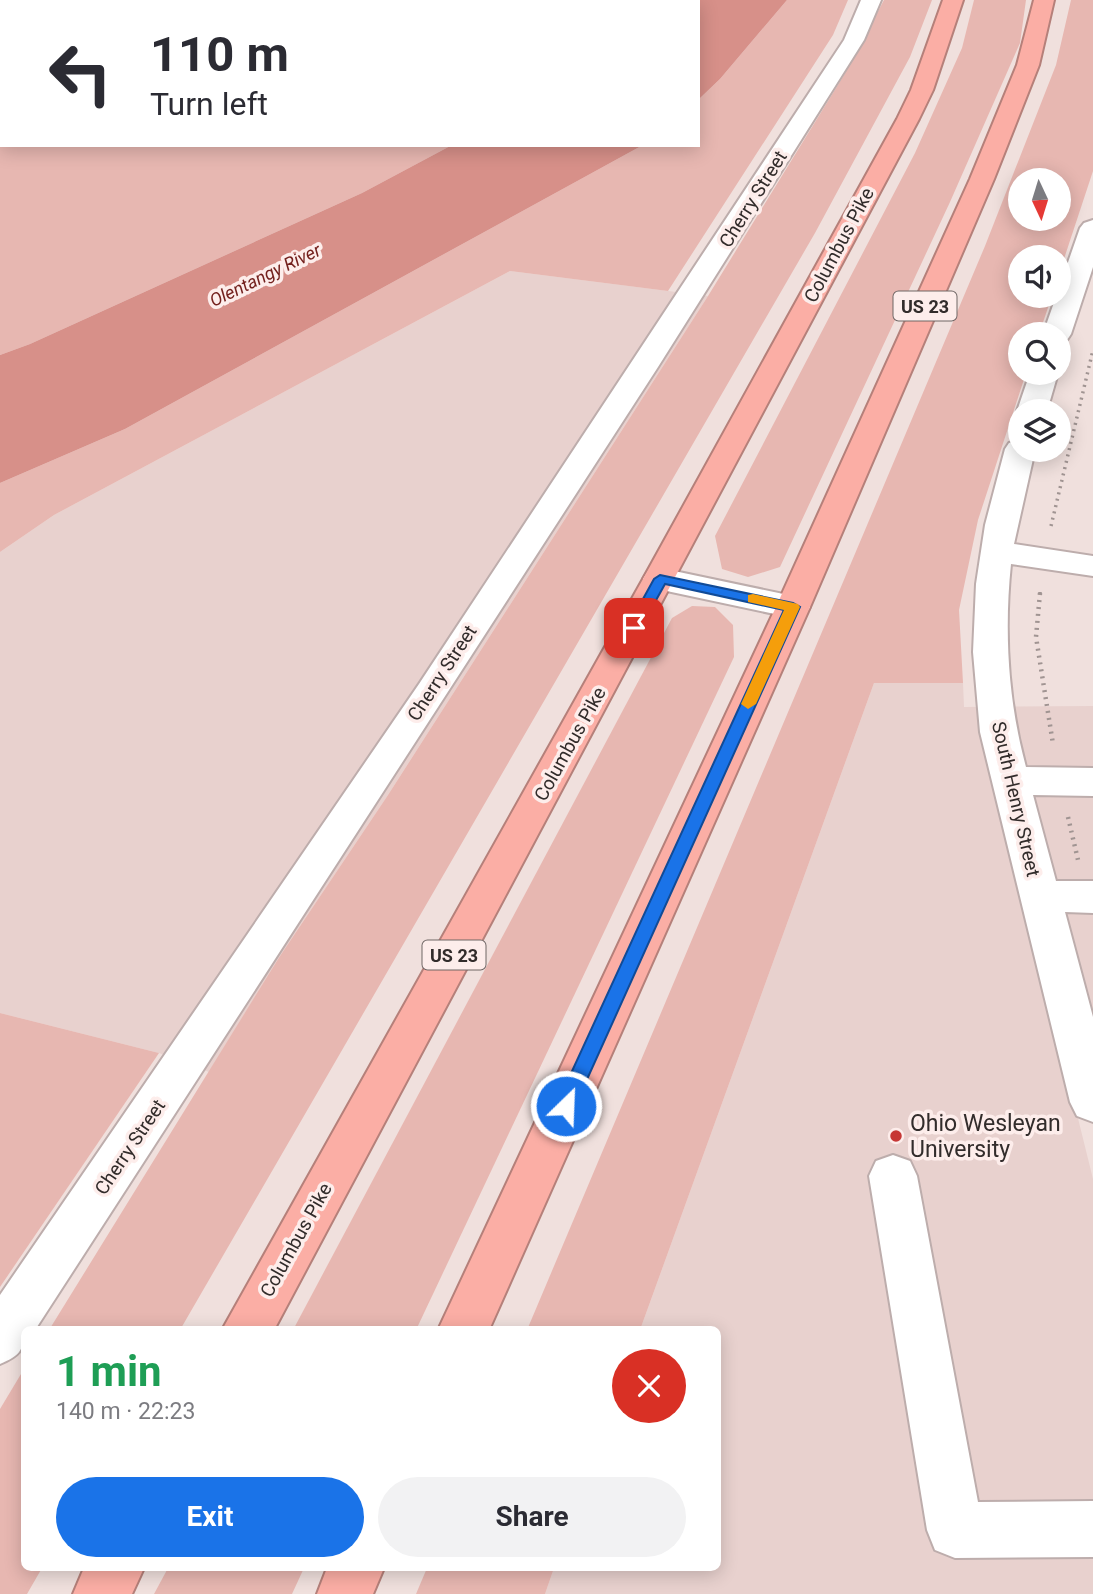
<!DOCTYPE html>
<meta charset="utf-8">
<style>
:root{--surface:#fff;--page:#f2f2f3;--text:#2b2b33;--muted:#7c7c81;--accent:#1a73e8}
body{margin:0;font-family:Roboto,sans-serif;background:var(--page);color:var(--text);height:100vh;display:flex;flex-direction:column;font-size:26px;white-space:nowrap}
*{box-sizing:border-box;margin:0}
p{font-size:23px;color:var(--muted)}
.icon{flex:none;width:38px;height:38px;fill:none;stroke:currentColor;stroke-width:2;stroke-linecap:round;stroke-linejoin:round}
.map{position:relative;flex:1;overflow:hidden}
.drawer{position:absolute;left:21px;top:1326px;width:700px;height:245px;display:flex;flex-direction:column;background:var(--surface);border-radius:10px;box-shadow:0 4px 18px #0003}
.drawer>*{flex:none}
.hud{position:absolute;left:0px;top:0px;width:700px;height:147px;box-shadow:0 4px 18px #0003;background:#fff;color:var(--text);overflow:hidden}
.needle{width:46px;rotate:176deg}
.tools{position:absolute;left:1008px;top:168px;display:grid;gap:14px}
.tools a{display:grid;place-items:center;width:63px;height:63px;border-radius:50%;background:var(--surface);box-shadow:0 4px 18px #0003;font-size:35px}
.pin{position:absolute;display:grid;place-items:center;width:60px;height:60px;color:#fff;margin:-30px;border-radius:14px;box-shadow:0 4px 10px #0006}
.me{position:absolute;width:77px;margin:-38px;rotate:24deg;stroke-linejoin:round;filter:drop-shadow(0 0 5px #0008)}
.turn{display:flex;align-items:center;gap:24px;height:147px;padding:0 35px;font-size:32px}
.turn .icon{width:91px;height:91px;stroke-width:2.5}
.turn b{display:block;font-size:49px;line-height:60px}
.round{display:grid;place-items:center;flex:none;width:74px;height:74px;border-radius:37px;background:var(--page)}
.headline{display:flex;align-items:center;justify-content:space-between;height:119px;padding:0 35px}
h1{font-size:42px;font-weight:700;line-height:52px;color:#1e9e55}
.action{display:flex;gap:14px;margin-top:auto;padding:14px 35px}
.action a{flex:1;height:80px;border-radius:42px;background:var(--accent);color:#fff;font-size:28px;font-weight:700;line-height:80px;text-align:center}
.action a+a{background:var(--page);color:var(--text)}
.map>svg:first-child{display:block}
.built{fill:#e8d1ce}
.green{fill:#e7b7b1;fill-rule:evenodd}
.water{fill:#d79089}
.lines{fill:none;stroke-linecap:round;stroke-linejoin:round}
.minor-casing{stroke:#bdadac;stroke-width:4}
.highway-casing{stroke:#b5807a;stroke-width:4}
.path-far1{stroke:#a09492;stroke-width:3.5;stroke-dasharray:2 4.5;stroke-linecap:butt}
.path{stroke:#a09492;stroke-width:4.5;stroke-dasharray:2 5;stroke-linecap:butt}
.minor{fill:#fff;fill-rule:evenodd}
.highway{fill:#fbaea5;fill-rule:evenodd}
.route{fill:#1a73e8;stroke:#114b97;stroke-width:2}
.slow{fill:#f59e0b}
.poi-dot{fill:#c63735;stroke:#fdedeb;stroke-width:2.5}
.labels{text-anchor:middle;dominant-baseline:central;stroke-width:7;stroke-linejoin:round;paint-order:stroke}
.far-water-label{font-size:18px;font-style:italic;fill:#74211e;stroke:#fdedeb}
.shield{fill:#fdedeb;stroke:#6f6665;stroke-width:2}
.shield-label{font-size:18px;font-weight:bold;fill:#322c2b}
.street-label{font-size:19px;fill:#322c2b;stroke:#fdedeb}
.near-poi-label{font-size:23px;fill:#322c2b;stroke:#fdedeb;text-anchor:start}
</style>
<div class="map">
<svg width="1093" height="1594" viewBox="0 0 1093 1594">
<rect width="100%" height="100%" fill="#f0e0dd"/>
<g class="built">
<polygon points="510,271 708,296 388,795 280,956 209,1072 159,1053 0,1013 0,552 54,515"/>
<polygon points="874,683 963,683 964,707 1093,706 1093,1093 1072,1094 1093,1179 1093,1594 545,1594 554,1568 718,1568 718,1330 640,1330"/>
</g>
<g class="green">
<polygon points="0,0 661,0 2,2 2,145 452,145 362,193 30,344 0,355"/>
<polygon points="787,0 848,0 833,35 668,291 510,271 54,515 0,552 0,483 125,429 643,145 698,145 698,100 720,79"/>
<polygon points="884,0 932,0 910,57 815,233 180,1330 49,1330 280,956 388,795 708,296 844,75"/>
<polygon points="974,0 1026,0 1020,43 950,202 780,567 748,577 722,569 715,536 915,153 962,48"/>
<path d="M1071,0H1093V171L1059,274V257H1020V296H1052L1039,334H1020V373H1026L978,520L959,610L963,683H874L640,1330H527L985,246L1056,65ZM1020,180H1059V219H1020Z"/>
<polygon points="692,606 715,607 733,625 734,657 416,1330 293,1330 672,618"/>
<polygon points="0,1013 159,1053 0,1287"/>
<polygon points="24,1369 24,1568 42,1568 27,1594 0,1594 0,1409"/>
<polygon points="168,1568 304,1568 292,1594 154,1594"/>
<polygon points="427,1568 554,1568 545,1594 416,1594"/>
</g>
<g class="water">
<polygon points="662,0 787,0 720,79 698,100 698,2 660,2"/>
<polygon points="452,145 643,145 125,429 0,483 0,355 30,344 362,193"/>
</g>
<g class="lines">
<g class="minor-casing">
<g id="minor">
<path d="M861,0H881L864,40L658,367L35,1330H24C24,1351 19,1356 0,1364V1295L419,684L844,40Z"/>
<polygon points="1093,220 1093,267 1071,334 1067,340 1059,342 1059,334 1043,334 1080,228 1084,223"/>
<polygon points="1030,373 1058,373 1047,411 1020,411 1020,415 1017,411"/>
<path d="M1020,440V450H1035L1014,544L1093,556V576L1011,564C1004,632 1008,701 1026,767L1093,768V796L1033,795L1056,881H1093V913L1065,912L1093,1017V1122L1077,1116L1070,1102L980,732L973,652L976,584L985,525L1005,449L1009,443Z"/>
<polygon points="660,568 793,596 805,599 810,607 805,615 793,618 648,587 643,579 648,571"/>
<polygon points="893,1155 910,1161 917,1176 978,1502 1093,1501 1093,1557 955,1558 935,1550 927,1530 869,1176 876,1161"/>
</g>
</g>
<g class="highway-casing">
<g id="highway">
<polygon points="943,0 963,0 933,90 919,119 274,1330 222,1330 643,579 897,119 911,90"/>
<polygon points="1034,0 1054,0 1039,65 994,179 810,607 489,1330 438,1330 776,607 970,179 1017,65"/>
<polygon points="84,1568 144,1568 132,1594 73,1594"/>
<polygon points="327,1568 384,1568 373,1594 317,1594"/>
</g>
</g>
<g class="path-far1">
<polyline points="1051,526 1093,350"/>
<polyline points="1040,594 1040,589"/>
</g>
<g class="path">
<polyline points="1040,593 1036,637 1053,744"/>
<polyline points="1068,817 1078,860"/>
</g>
<use href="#minor" class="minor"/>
<use href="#highway" class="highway"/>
</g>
<polygon class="route" points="660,575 793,603 800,607 575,1106 572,1111 566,1114 559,1111 556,1106 784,610 665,584 639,631 629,631 627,628 654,579"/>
<polygon class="slow" points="753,594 798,604 800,607 756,704 748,709 741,704 784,610 748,602 748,595"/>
<circle class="poi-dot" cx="896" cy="1136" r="7"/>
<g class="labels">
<g class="far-water-label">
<text transform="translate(265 275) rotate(-26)">Olentangy River</text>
</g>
<g class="shield">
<rect x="893.5" y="291.5" width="63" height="29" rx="5"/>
<rect x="422.5" y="940.5" width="63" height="29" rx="5"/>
</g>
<g class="shield-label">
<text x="925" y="306">US 23</text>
<text x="454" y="955">US 23</text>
</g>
<g class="street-label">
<text transform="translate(753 199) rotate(-58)">Cherry Street</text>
<text transform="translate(839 245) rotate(-62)">Columbus Pike</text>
<text transform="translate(442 673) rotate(-57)">Cherry Street</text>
<text transform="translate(570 744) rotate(-61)">Columbus Pike</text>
<text transform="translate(1016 799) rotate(77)">South Henry Street</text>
<text transform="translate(130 1147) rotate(-56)">Cherry Street</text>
<text transform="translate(296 1240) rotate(-61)">Columbus Pike</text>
</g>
<g class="near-poi-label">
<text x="910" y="1123">Ohio Wesleyan<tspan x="910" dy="26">University</tspan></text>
</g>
</g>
</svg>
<div class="tools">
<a><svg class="needle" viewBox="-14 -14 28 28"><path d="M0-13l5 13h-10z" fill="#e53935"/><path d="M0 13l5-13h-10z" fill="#7c7c81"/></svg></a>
<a><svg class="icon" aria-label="sound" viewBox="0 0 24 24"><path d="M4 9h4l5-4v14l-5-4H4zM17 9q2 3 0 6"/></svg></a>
<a><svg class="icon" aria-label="search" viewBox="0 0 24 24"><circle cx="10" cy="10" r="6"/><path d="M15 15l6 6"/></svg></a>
<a><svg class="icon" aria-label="layers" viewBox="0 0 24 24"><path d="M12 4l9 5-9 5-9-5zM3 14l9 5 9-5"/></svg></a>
</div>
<div class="pin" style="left:634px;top:628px;background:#d93025"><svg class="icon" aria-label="arrive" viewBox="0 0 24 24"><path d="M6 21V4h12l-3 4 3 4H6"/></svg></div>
<svg class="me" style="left:566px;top:1106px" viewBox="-20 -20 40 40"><circle r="17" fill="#1a73e8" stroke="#fff" stroke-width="3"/><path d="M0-11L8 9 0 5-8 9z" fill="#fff"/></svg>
<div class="hud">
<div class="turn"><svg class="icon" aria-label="left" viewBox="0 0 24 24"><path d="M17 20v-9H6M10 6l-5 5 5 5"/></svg><div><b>110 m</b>Turn left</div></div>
</div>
<section class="drawer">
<div class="headline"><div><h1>1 min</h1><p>140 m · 22:23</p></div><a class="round" style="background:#d93025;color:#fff"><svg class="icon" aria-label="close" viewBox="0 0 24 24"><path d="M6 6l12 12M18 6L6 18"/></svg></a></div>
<div class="action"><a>Exit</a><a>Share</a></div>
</section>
</div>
